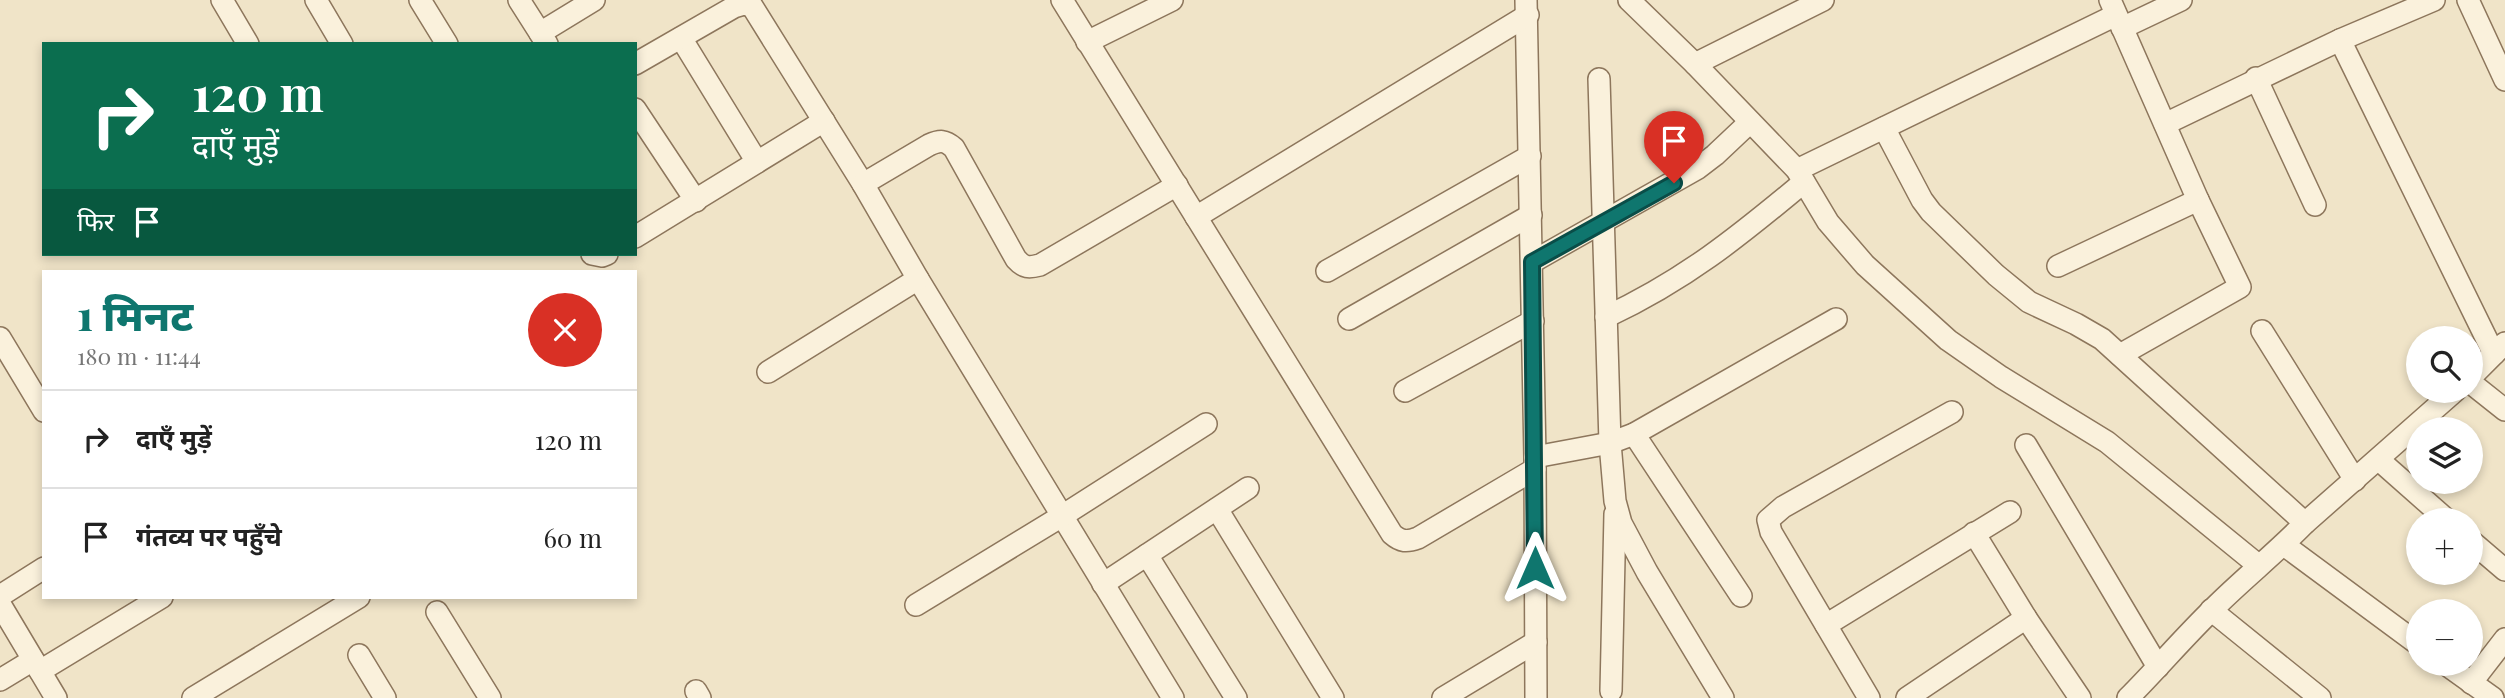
<!DOCTYPE html>
<html lang="hi">
<meta charset="utf-8">
<style>
:root{--surface:#fff;--page:#f2f2f2;--text:#222;--muted:#767676;--line:#e0e0e0;--accent:#0f766e}
body{margin:0;font-family:"Playfair Display","Noto Sans Devanagari",serif;background:var(--page);color:var(--text);height:100vh;display:flex;flex-direction:column;font-size:26px;white-space:nowrap}
*{box-sizing:border-box;margin:0}
p{font-size:23px;color:var(--muted)}
.icon{flex:none;width:38px;height:38px;fill:none;stroke:currentColor;stroke-width:2;stroke-linecap:round;stroke-linejoin:round}
.map{position:relative;flex:1;overflow:hidden}
.panel{position:absolute;left:42px;top:270px;width:595px;height:329px;display:flex;flex-direction:column;background:var(--surface);border-radius:0px;box-shadow:0 4px 10px #0003}
.panel>*{flex:none}
.guide{position:absolute;left:42px;top:42px;width:595px;height:214px;border-radius:0px;box-shadow:0 4px 10px #0003;background:#0b6e4f;color:#fff;overflow:hidden}
.buttons{position:absolute;left:2406px;top:326px;display:grid;gap:14px}
.buttons a{display:grid;place-items:center;width:77px;height:77px;border-radius:50%;background:var(--surface);box-shadow:0 4px 10px #0003;font-size:35px}
.pin{position:absolute;display:grid;place-items:center;width:60px;height:60px;color:#fff;margin:-72px -30px;border-radius:50% 50% 50% 0;rotate:-45deg;box-shadow:0 0 7px #0007}
.pin .icon{rotate:45deg}
.me{position:absolute;width:77px;margin:-38px;rotate:0deg;stroke-linejoin:round;filter:drop-shadow(0 0 5px #0008)}
.turn{display:flex;align-items:center;gap:24px;height:147px;padding:0 35px;font-size:32px}
.turn .icon{width:91px;height:91px;stroke-width:2.5}
.turn b{display:block;font-size:49px;line-height:60px}
.then{display:flex;align-items:center;height:66px;padding:0 35px;background:#0003;gap:14px;font-size:26px}
.round{display:grid;place-items:center;flex:none;width:74px;height:74px;border-radius:37px;background:var(--page)}
.overview{display:flex;align-items:center;justify-content:space-between;height:119px;padding:0 35px}
h1{font-size:42px;font-weight:800;line-height:52px;color:var(--accent)}
ul{padding:0;list-style:none}
li{display:flex;align-items:center;gap:21px;height:98px;padding:0 35px;border-top:2px solid var(--line)}
li div{flex:1}
li b{display:block;font-size:26px}
li em{font-style:normal}
.map>svg:first-child{display:block}
.lines{fill:none;stroke-linecap:round;stroke-linejoin:round}
.minor-casing{stroke:#8d765c;stroke-width:24}
.minor{stroke:#faf1dc;stroke-width:21}
.route-casing{stroke:#0a4d48;stroke-width:18}
.route{stroke:#0f766e;stroke-width:12}
</style>
<div class="map">
<svg width="2505" height="698" viewBox="0 0 2505 698">
<rect width="100%" height="100%" fill="#f0e4c8"/>
<g class="lines">
<g class="minor-casing">
<g id="minor">
<polyline points="222,0 248,44"/>
<polyline points="316,0 342,44"/>
<polyline points="420,0 447,44"/>
<polyline points="519,0 547,44"/>
<path d="M1062,0L1392,534C1401,542 1407,542 1418,538L1535,469"/>
<polyline points="1526,0 1535,457 1536,698"/>
<polyline points="1629,0 1695,64 1797,170 1828,222 1865,265 1948,340 2001,377 2107,442 2258,565"/>
<polyline points="2468,0 2505,80"/>
<polyline points="2122,28 2181,0"/>
<polyline points="540,33 594,0"/>
<polyline points="681,38 757,162"/>
<polyline points="2340,40 2434,0"/>
<polyline points="1087,42 1172,0"/>
<polyline points="635,64 734,7 744,4 752,6 863,184 918,279 1173,698"/>
<polyline points="1695,64 1823,0"/>
<polyline points="2256,78 2315,205"/>
<polyline points="1599,79 1610,443 1615,501 1621,523 1647,572 1723,698"/>
<polyline points="635,109 696,201"/>
<polyline points="2165,124 2340,40 2494,354"/>
<polyline points="1884,128 1922,200 1931,212 1996,275 2029,302 2076,324 2102,339 2305,523"/>
<polyline points="1797,170 2116,15"/>
<path d="M863,184L929,145C940,140 945,140 954,148L1016,259C1024,268 1029,268 1040,265L1177,185"/>
<polyline points="1196,217 1528,15"/>
<polyline points="635,237 824,121"/>
<polyline points="592,254 602,256 607,254"/>
<polyline points="1532,262 1698,168 1715,155 1750,122"/>
<polyline points="2058,266 2198,200 2110,0"/>
<polyline points="1327,271 1530,156"/>
<path d="M1606,317C1685,280 1738,237 1804,182"/>
<polyline points="1349,319 1531,215"/>
<polyline points="2262,331 2355,480"/>
<polyline points="0,338 44,411"/>
<polyline points="2120,355 2240,287 2198,200"/>
<polyline points="768,372 918,279"/>
<polyline points="2471,377 2505,343"/>
<polyline points="2471,383 2505,410"/>
<polyline points="1405,391 1533,321"/>
<polyline points="1634,434 1741,596"/>
<polyline points="2026,445 2158,667"/>
<polyline points="1535,457 1610,443 1634,434 1836,319"/>
<polyline points="2379,460 2447,520"/>
<polyline points="1217,509 1333,698"/>
<polyline points="1974,533 2026,618 2080,698"/>
<polyline points="2471,541 2505,570"/>
<polyline points="2284,545 2418,644"/>
<polyline points="1147,555 1236,698"/>
<polyline points="1103,584 1248,488"/>
<polyline points="0,596 44,568"/>
<polyline points="0,604 56,698"/>
<polyline points="916,605 1062,516 1206,424"/>
<polyline points="2211,610 2320,698"/>
<polyline points="437,612 490,698"/>
<polyline points="1826,625 2010,512"/>
<polyline points="359,655 385,698"/>
<polyline points="2444,663 2493,698"/>
<polyline points="40,671 162,597"/>
<polyline points="0,680 33,660"/>
<polyline points="2471,683 2505,639"/>
<polyline points="696,691 700,698"/>
<polyline points="1611,691 1615,514"/>
<polyline points="193,698 359,597"/>
<polyline points="1443,698 1536,642"/>
<polyline points="1869,698 1771,532 1768,520 1783,507 1952,412"/>
<polyline points="1907,698 2026,618"/>
<path d="M2128,698C2157,669 2184,637 2214,608C2244,578 2276,553 2305,523L2456,390"/>
</g>
</g>
<use href="#minor" class="minor"/>
</g>
<g class="lines">
<g class="route-casing">
<polyline id="route" points="1535,568 1532,262 1674,183"/>
</g>
<use href="#route" class="route"/>
</g>
</svg>
<div class="buttons">
<a><svg class="icon" aria-label="search" viewBox="0 0 24 24"><circle cx="10" cy="10" r="6"/><path d="M15 15l6 6"/></svg></a>
<a><svg class="icon" aria-label="layers" viewBox="0 0 24 24"><path d="M12 4l9 5-9 5-9-5zM3 14l9 5 9-5"/></svg></a>
<a>+</a>
<a>−</a>
</div>
<div class="pin" style="left:1674px;top:183px;background:#d93025"><svg class="icon" aria-label="arrive" viewBox="0 0 24 24"><path d="M6 21V4h12l-3 4 3 4H6"/></svg></div>
<svg class="me" style="left:1535px;top:568px" viewBox="-20 -20 40 40"><path d="M0-17L14 15 0 8-14 15z" fill="#0f766e" stroke="#fff" stroke-width="4"/></svg>
<div class="guide">
<div class="turn"><svg class="icon" aria-label="right" viewBox="0 0 24 24"><path d="M7 20v-9h11M14 6l5 5-5 5"/></svg><div><b>120 m</b>दाएँ मुड़ें</div></div>
<div class="then">फिर<svg class="icon" aria-label="arrive" viewBox="0 0 24 24"><path d="M6 21V4h12l-3 4 3 4H6"/></svg></div>
</div>
<section class="panel">
<div class="overview"><div><h1>1 मिनट</h1><p>180 m · 11:44</p></div><a class="round" style="background:#d93025;color:#fff"><svg class="icon" aria-label="close" viewBox="0 0 24 24"><path d="M6 6l12 12M18 6L6 18"/></svg></a></div>
<ul>
<li><svg class="icon" aria-label="right" viewBox="0 0 24 24"><path d="M7 20v-9h11M14 6l5 5-5 5"/></svg><div><b>दाएँ मुड़ें</b></div><em>120 m</em></li>
<li><svg class="icon" aria-label="arrive" viewBox="0 0 24 24"><path d="M6 21V4h12l-3 4 3 4H6"/></svg><div><b>गंतव्य पर पहुँचे</b></div><em>60 m</em></li>
</ul>
</section>
</div>
